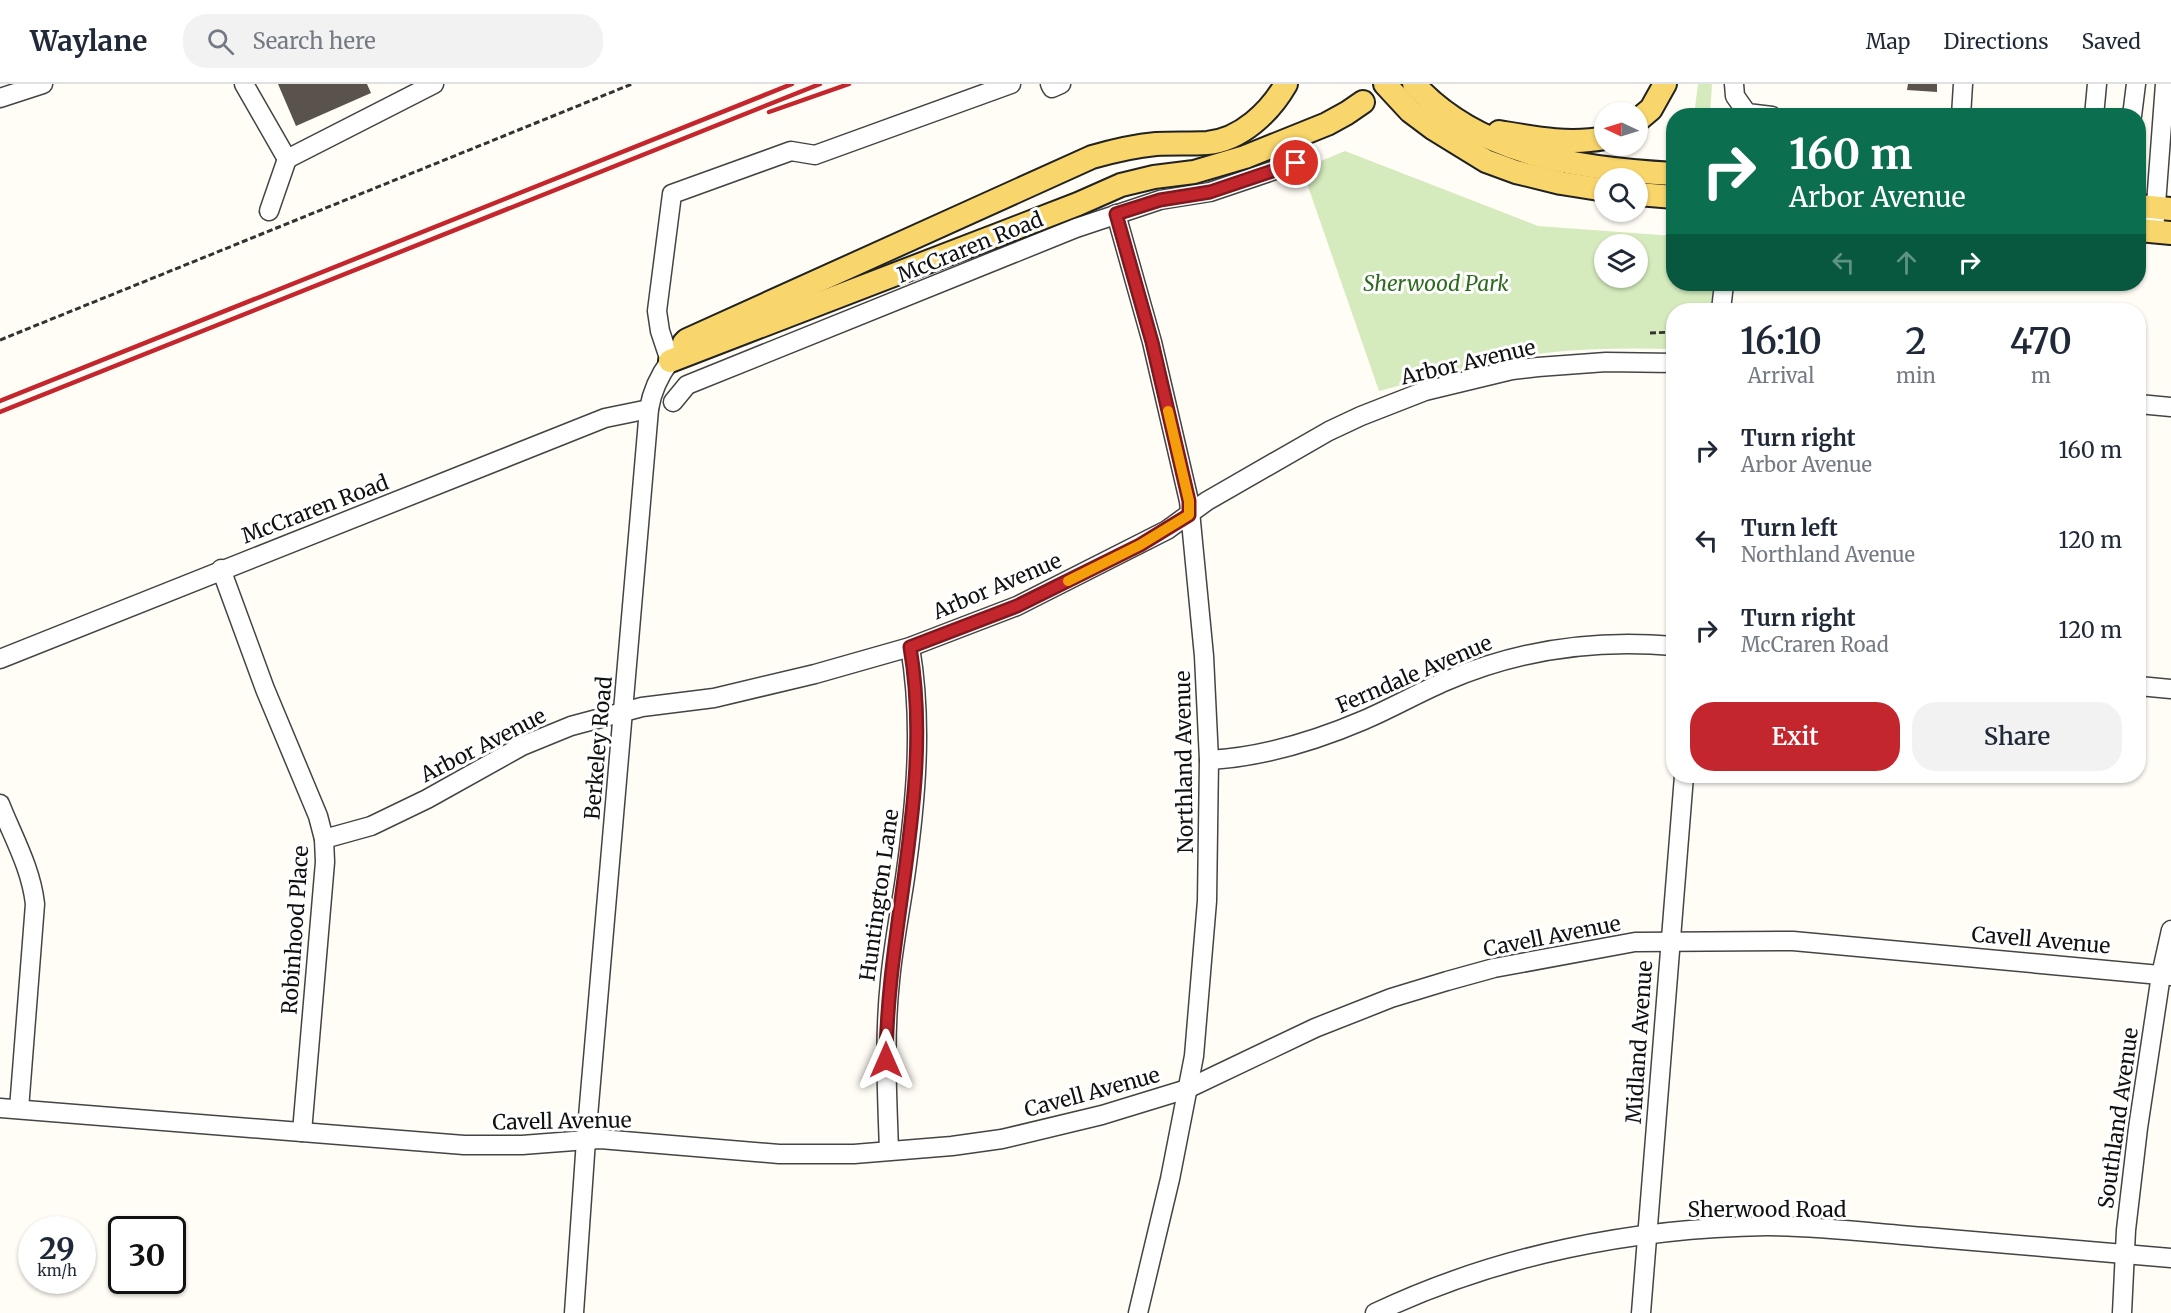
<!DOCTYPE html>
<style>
:root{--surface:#fff;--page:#f2f2f3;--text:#1f2937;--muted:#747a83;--line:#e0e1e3;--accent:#c4262e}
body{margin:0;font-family:Merriweather,serif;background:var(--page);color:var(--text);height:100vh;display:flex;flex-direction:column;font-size:22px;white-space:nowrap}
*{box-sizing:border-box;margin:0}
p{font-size:20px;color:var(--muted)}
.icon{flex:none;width:33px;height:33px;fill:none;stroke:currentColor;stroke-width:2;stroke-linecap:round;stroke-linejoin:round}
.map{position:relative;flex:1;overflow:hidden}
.details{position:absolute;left:1666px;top:219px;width:480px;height:480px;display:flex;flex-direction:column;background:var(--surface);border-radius:24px;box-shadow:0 2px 4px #0004}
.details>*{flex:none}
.hud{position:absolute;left:1666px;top:24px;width:480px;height:183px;border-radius:24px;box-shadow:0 2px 4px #0004;background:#0b6e4f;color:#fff;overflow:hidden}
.needle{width:39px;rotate:274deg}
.controls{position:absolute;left:1594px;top:18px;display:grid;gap:12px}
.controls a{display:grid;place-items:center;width:54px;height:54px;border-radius:50%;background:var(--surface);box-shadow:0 2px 4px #0004;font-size:30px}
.speed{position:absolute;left:18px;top:1132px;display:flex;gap:12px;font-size:30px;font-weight:700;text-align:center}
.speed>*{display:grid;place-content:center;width:78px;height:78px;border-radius:50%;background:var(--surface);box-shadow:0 2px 4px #0004;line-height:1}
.speed small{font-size:15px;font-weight:400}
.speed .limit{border:3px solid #111;border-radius:9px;background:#fff;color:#111}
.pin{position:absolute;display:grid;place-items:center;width:51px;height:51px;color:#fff;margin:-26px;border:3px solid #fff;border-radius:50%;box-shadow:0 2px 6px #0007}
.me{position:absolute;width:66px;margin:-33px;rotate:0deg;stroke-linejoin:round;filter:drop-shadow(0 0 4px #0008)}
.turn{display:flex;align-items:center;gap:21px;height:126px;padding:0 24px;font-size:27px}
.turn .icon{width:78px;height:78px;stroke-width:2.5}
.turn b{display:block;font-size:42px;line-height:51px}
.lanes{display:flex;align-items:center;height:57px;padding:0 24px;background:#0003;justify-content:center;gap:30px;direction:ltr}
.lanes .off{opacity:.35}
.eta{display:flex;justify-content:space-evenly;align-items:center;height:102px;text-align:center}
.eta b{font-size:36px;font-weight:600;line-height:42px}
.primary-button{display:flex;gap:12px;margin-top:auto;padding:12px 24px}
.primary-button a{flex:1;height:69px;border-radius:24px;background:var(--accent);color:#fff;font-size:24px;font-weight:600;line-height:69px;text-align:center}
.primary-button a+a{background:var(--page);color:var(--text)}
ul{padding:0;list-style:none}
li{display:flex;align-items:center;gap:18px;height:90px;padding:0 24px}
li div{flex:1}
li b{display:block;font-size:22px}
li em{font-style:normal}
header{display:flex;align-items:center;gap:36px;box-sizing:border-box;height:84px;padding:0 30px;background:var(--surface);border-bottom:2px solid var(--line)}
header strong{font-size:28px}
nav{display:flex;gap:33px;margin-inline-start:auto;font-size:21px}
.search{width:420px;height:54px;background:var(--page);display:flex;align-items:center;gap:15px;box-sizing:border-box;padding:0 21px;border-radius:24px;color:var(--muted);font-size:22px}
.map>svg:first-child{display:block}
.green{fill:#d5ebbd;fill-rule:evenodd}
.building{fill:#5a524d}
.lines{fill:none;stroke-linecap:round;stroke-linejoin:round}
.minor-casing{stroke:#444;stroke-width:21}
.major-casing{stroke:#222;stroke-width:26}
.path{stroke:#333;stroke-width:3;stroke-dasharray:6 3;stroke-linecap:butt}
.minor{stroke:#fff;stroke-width:18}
.major{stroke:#f9d66b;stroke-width:22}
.rail{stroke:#c4262e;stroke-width:4.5}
.route-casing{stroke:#7f191e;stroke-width:15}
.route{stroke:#c4262e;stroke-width:10}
.slow{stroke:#f59e0b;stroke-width:10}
.labels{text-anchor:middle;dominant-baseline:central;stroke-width:6;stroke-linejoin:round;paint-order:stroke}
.street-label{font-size:21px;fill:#111;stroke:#fff}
.park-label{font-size:21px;font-style:italic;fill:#2f6b1f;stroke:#fff}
</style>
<header>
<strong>Waylane</strong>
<div class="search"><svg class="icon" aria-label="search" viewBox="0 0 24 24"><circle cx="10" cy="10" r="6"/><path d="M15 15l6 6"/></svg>Search here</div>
<nav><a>Map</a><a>Directions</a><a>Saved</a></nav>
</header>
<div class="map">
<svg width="2171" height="1229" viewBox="0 0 2171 1229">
<rect width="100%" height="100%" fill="#fffdf5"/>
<g class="green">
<polygon points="1698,0 1712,0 1710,31 1694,31"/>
<path d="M1345,67L1538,142L1674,152V200H1714L1711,226H1674V265C1631,264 1588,264 1545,269C1489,276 1434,293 1379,307L1302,85ZM1605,160H1638V194H1605Z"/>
</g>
<g class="building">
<polygon points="278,0 367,0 371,9 296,42"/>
<polygon points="1908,0 1937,0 1937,8 1907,6"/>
</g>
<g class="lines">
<g class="minor-casing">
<g id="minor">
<polyline points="244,0 287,75 434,0"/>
<polyline points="1050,0 1052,4 1061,0"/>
<polyline points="1734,0 1735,12 1747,29 1772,32"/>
<polyline points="0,14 43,0"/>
<polyline points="1961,32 1963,0"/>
<polyline points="2094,32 2097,0"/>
<polyline points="2132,32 2136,0"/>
<polyline points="269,127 287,75"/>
<polyline points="1116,130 1152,258 1189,417 1204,572 1209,676 1207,817 1194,972 1170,1095 1138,1229"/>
<polyline points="2154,147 2165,0"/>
<polyline points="1721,226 1724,200"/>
<polyline points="673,318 687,301 1076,144 1160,116 1210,108 1296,79"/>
<polyline points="2139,320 2171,323"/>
<polyline points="221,485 265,605 318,732 324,755 325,778 302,1048"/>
<polyline points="0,575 605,334 649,325"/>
<polyline points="2139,602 2171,605"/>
<path d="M1209,676C1262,673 1315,657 1364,636C1392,624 1418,609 1446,597C1520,565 1594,555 1674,562"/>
<path d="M0,720C13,753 31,784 35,820L19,1025"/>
<polyline points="324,755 371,742 427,715 522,662 571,642 642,623 714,614 815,590 910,563 1017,522 1167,446 1207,417 1329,347 1361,332 1425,307 1512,286 1538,283 1606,278 1674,279"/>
<polyline points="0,1024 464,1061 522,1061 600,1055 779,1070 854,1070 952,1062 1002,1055 1102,1031 1187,1005 1315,944 1391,914 1447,897 1494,884 1635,858 1793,857 2171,892"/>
<path d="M889,1066C887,1009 884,953 890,897C893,863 900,828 905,794C916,717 923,639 910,563"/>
<path d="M574,1229L586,1056L649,325C652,307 659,292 670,277L660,247L657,227L672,110L791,67L815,71L1011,0"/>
<path d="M1375,1229C1497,1171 1633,1144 1767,1142C1820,1142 1873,1149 1926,1153C2008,1160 2089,1167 2171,1174"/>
<polyline points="1641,1229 1684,692"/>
<polyline points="2122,1229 2126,1146 2138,1044 2161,891 2171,846"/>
</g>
</g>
<g class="major-casing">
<g id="major">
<polyline points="1385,0 1410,27 1434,45 1486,77 1516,88 1561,99 1605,106"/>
<path d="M1414,0C1479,72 1582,85 1674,90"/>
<polyline points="1638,36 1651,25 1665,0"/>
<path d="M1499,48C1534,54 1569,61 1605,54"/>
<polyline points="1638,110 1674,113"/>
<polyline points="2139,122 2171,125"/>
<polyline points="2139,146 2171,149"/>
<path d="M684,259L687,256L1092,73C1113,67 1134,62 1156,60C1173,59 1190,60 1207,59C1241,56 1270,28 1286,0"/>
<polyline points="670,277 1078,120 1121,101 1154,93 1194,88 1245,73 1327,40 1347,29 1363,18"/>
</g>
</g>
<g class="path">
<polyline points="1696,226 1696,224"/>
<polyline points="1650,249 1674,248"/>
<polyline points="0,256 632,0"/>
</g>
<use href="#minor" class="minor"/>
<use href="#major" class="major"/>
<g class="rail">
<polyline points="769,28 849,0"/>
<polyline points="0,317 792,0"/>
<polyline points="0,328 820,0"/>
</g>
</g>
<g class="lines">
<g class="route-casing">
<path id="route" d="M886,976C887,838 934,702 910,563L1017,522L1140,461L1189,431V417L1152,258L1116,130L1160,116L1210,108L1296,79"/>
</g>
<use href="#route" class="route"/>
<polyline class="slow" points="1068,497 1140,461 1189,431 1189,417 1168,327"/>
</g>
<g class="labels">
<g class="street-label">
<text transform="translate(970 163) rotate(-22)">McCraren Road</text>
<text transform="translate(1468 278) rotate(-13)">Arbor Avenue</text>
<text transform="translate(315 425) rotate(-21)">McCraren Road</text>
<text transform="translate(997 502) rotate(-23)">Arbor Avenue</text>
<text transform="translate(1414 590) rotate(-23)">Ferndale Avenue</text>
<text transform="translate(483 661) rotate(-27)">Arbor Avenue</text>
<text transform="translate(598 664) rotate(-85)">Berkeley Road</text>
<text transform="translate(1184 678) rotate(-91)">Northland Avenue</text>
<text transform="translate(879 811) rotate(-82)">Huntington Lane</text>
<text transform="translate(295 846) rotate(-86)">Robinhood Place</text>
<text transform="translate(1552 852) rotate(-11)">Cavell Avenue</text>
<text transform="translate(2041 856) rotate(5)">Cavell Avenue</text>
<text transform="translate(1639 958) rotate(-86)">Midland Avenue</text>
<text transform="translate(1092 1008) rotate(-15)">Cavell Avenue</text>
<text transform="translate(2118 1034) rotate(-82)">Southland Avenue</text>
<text transform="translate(562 1037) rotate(-1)">Cavell Avenue</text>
<text x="1767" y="1125">Sherwood Road</text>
</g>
<g class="park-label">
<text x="1436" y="199">Sherwood Park</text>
</g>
</g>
</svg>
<div class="controls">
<a><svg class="needle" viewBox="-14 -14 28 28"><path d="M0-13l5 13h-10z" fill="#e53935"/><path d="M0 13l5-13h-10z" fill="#747a83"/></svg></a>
<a><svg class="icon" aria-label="search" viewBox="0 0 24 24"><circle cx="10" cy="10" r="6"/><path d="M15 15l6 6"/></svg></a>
<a><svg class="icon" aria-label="layers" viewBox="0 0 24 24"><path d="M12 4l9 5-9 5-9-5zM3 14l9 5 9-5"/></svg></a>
</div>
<div class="speed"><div>29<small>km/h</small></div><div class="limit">30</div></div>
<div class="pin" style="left:1296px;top:79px;background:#d93025"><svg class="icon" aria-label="arrive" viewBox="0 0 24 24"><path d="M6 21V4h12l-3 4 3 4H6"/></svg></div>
<svg class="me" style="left:886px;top:976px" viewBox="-20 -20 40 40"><path d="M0-17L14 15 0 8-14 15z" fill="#c4262e" stroke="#fff" stroke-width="4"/></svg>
<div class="hud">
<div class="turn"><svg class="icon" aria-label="right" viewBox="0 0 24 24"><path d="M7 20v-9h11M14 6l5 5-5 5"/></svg><div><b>160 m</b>Arbor Avenue</div></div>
<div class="lanes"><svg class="icon off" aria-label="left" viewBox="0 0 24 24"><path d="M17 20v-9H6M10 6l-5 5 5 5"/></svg><svg class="icon off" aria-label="ahead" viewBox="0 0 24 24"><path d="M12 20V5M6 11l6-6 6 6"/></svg><svg class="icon" aria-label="right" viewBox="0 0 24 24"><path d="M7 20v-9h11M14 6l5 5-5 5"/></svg></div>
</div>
<section class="details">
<div class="eta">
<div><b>16:10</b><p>Arrival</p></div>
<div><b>2</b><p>min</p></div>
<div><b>470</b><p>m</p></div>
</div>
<ul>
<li><svg class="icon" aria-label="right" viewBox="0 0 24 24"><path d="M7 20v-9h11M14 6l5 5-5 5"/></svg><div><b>Turn right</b><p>Arbor Avenue</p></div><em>160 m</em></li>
<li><svg class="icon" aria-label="left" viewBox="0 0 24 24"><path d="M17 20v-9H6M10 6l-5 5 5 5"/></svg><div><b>Turn left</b><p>Northland Avenue</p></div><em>120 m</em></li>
<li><svg class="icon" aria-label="right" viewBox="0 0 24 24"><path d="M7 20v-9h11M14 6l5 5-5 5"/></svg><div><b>Turn right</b><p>McCraren Road</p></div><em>120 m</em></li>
</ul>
<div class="primary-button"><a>Exit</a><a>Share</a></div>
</section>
</div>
